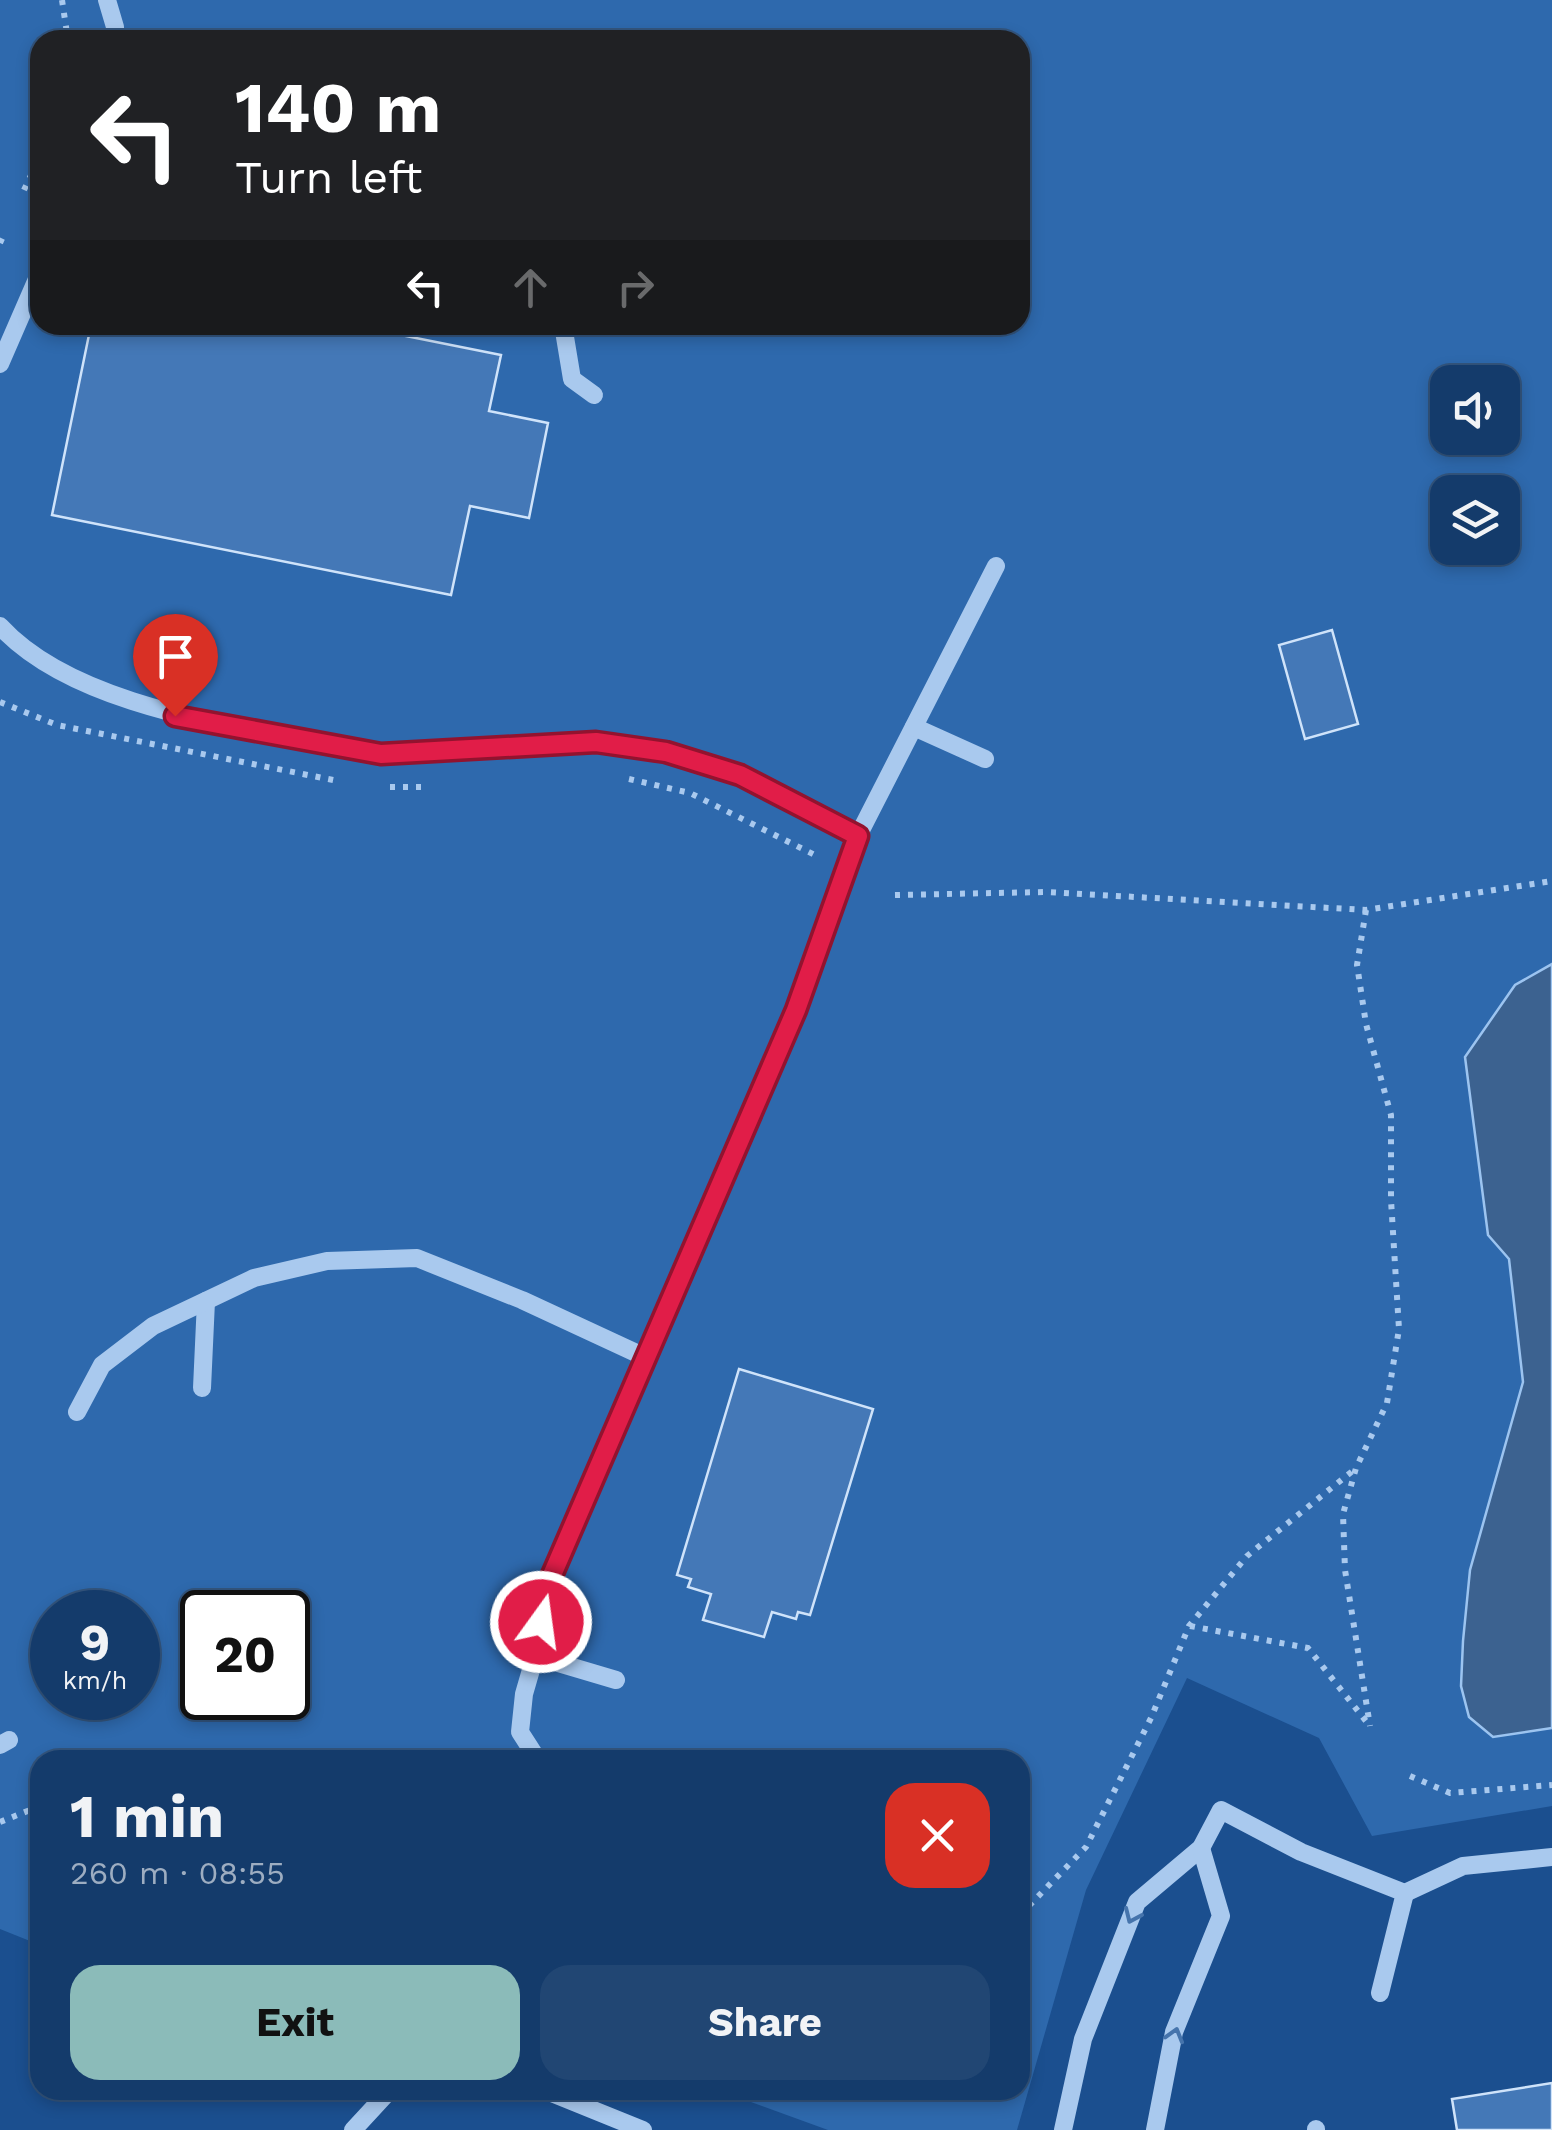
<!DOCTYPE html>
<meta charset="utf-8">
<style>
:root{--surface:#143b6b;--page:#214673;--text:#f1f3f6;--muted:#9dadc1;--line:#33557e;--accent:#8bbbb9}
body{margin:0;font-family:"Work Sans",sans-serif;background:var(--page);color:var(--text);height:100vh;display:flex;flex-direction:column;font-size:38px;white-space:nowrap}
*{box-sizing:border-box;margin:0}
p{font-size:32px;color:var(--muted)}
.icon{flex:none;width:55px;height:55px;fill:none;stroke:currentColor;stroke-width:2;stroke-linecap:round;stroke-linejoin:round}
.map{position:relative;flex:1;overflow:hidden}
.panel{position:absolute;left:30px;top:1750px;width:1000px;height:350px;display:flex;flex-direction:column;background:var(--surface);border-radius:30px;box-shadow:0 5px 15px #0003,0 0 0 2px var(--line)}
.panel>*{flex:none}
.banner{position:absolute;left:30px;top:30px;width:1000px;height:305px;border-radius:30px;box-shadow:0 5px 15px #0003,0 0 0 2px var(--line);background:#202124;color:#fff;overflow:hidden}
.controls{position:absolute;left:1430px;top:365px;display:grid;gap:20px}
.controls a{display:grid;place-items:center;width:90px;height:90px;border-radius:20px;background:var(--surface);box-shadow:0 5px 15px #0003,0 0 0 2px var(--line);font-size:50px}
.speed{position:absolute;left:30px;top:1590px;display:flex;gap:20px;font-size:50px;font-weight:700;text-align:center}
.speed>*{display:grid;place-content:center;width:130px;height:130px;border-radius:50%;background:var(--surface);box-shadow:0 5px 15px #0003,0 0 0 2px var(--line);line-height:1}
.speed small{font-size:25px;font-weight:400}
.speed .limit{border:5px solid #111;border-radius:15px;background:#fff;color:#111}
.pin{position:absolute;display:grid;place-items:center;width:85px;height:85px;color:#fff;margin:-102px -42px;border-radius:50% 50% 50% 0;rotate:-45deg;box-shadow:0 0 10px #0007}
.pin .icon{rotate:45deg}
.me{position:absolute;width:110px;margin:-55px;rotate:14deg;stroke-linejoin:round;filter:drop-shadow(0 0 8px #0008)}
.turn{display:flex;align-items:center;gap:35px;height:210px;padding:0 40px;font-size:45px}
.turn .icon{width:130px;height:130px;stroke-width:2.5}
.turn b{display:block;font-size:70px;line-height:85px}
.lanes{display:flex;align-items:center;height:95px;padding:0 40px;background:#0003;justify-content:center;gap:50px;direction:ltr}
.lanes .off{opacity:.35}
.round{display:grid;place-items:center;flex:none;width:105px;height:105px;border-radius:30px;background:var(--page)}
.head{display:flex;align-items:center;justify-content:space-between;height:170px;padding:0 40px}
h1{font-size:60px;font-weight:700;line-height:75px}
.action{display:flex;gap:20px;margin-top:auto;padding:20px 40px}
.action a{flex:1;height:115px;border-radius:30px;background:var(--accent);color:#111;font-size:40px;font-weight:700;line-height:115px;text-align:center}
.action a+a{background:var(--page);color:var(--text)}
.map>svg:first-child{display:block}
.green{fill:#2e69ad;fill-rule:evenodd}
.water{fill:#3c6290;stroke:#9cc4f0;stroke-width:2.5}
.building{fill:#4478b7;stroke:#cfe3fa;stroke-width:2.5}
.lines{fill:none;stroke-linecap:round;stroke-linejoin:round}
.path{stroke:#a9c9ee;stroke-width:6;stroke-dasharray:5 8;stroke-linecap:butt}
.minor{stroke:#a9c9ee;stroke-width:18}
.oneway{stroke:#4674ac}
.route-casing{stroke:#92132f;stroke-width:25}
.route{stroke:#e11d48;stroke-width:18}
</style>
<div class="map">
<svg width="1552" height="2130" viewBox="0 0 1552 2130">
<rect width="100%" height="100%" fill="#1b4f8f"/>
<path class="green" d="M0,0H1552V1806L1372,1836L1319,1738L1187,1678L1086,1890L1017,2130H828L718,2090H1020V1760H40V1945L0,1929ZM40,40H1020V325H40ZM1448,382H1502V438H1448ZM1448,492H1502V548H1448ZM52,1612H138V1698H52ZM202,1612H288V1698H202Z"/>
<polygon class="water" points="1552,964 1552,1728 1493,1737 1469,1717 1461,1686 1463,1641 1470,1570 1523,1382 1509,1259 1488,1235 1465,1057 1515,985"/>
<g class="building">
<polygon points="91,325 351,325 501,355 489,411 548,423 529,518 470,506 451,595 52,515"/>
<polygon points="1332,630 1358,724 1305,739 1279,645"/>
<polygon points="739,1369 873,1409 810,1615 798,1612 796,1619 772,1612 764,1637 703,1620 711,1594 688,1587 691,1579 677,1575"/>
<polygon points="1552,2083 1552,2130 1457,2130 1452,2099"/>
</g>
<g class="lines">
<g class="path">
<polyline points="62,0 68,40"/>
<polyline points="24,190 40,156"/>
<polyline points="0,243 4,234"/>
<polyline points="0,702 57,725 338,781"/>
<polyline points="629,779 690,793 819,857"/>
<polyline points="390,787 422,787"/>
<polyline points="895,895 1047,892 1366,910 1552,881"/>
<polyline points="1366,910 1357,965 1366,1024 1391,1115 1391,1200 1399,1329 1387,1403 1356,1468 1343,1514 1345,1570 1370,1726"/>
<polyline points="1190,1626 1308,1648 1369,1725"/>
<polyline points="1410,1776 1450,1793 1552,1785"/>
<polyline points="0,1822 40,1806"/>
<polyline points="1020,1915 1086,1847 1151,1718 1189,1626 1247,1556 1355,1469"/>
</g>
<g class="minor">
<polyline points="107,0 115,27 114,40"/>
<polyline points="563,325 572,379 594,395"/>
<polyline points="0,364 40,272"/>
<path d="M0,626C66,698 202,721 294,738C323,744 354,754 383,754C477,757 570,732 664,751C733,766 796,804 858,836L996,566"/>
<polyline points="914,727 985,759"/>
<polyline points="202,1388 206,1301"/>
<polyline points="77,1412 102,1365 153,1326 254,1278 327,1261 417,1258 522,1300 647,1358"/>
<polyline points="535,1656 524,1694 520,1732 538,1760"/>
<polyline points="616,1680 535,1656 546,1589 796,1010 858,836"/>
<polyline points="0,1745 9,1740"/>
<polyline points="1405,1893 1463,1866 1552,1857"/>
<polyline points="544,2090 643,2130"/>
<polyline points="353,2130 390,2090"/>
<polyline points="1063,2130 1083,2039 1137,1902 1201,1848 1221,1810 1301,1852 1405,1893 1380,1993"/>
<polyline points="1155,2130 1174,2032 1221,1916 1201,1848"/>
<polyline points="1316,2130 1316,2129"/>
</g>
</g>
<defs><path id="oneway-chevron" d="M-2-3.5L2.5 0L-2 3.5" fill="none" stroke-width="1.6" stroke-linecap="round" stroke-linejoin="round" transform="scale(2.5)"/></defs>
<g class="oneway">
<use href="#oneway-chevron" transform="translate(1132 1916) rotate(114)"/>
<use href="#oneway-chevron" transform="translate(1175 2035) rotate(-74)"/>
</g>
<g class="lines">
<g class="route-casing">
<polyline id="route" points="175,716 381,754 596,742 666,752 740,775 858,836 796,1010 546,1589 541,1622"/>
</g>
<use href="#route" class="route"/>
</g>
</svg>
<div class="controls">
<a><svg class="icon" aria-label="sound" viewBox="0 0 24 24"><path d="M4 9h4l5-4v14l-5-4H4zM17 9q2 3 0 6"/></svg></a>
<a><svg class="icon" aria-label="layers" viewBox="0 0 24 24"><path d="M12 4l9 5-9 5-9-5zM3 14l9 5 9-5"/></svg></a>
</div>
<div class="speed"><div>9<small>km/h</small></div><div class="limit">20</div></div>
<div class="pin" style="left:175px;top:716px;background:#d93025"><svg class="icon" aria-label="arrive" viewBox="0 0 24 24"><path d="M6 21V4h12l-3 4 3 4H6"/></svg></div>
<svg class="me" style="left:541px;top:1622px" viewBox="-20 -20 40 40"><circle r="17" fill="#e11d48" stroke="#fff" stroke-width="3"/><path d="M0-11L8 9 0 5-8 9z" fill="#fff"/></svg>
<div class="banner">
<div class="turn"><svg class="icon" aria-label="left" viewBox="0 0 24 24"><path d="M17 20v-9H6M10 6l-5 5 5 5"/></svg><div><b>140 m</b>Turn left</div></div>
<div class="lanes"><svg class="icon" aria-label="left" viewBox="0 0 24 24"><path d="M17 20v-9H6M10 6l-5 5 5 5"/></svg><svg class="icon off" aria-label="ahead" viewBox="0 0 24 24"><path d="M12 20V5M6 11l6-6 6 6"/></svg><svg class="icon off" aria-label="right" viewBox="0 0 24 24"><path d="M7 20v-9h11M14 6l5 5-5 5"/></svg></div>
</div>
<section class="panel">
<div class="head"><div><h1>1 min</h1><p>260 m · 08:55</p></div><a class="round" style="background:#d93025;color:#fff"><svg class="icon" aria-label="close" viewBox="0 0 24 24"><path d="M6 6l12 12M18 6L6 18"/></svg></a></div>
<div class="action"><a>Exit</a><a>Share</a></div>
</section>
</div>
